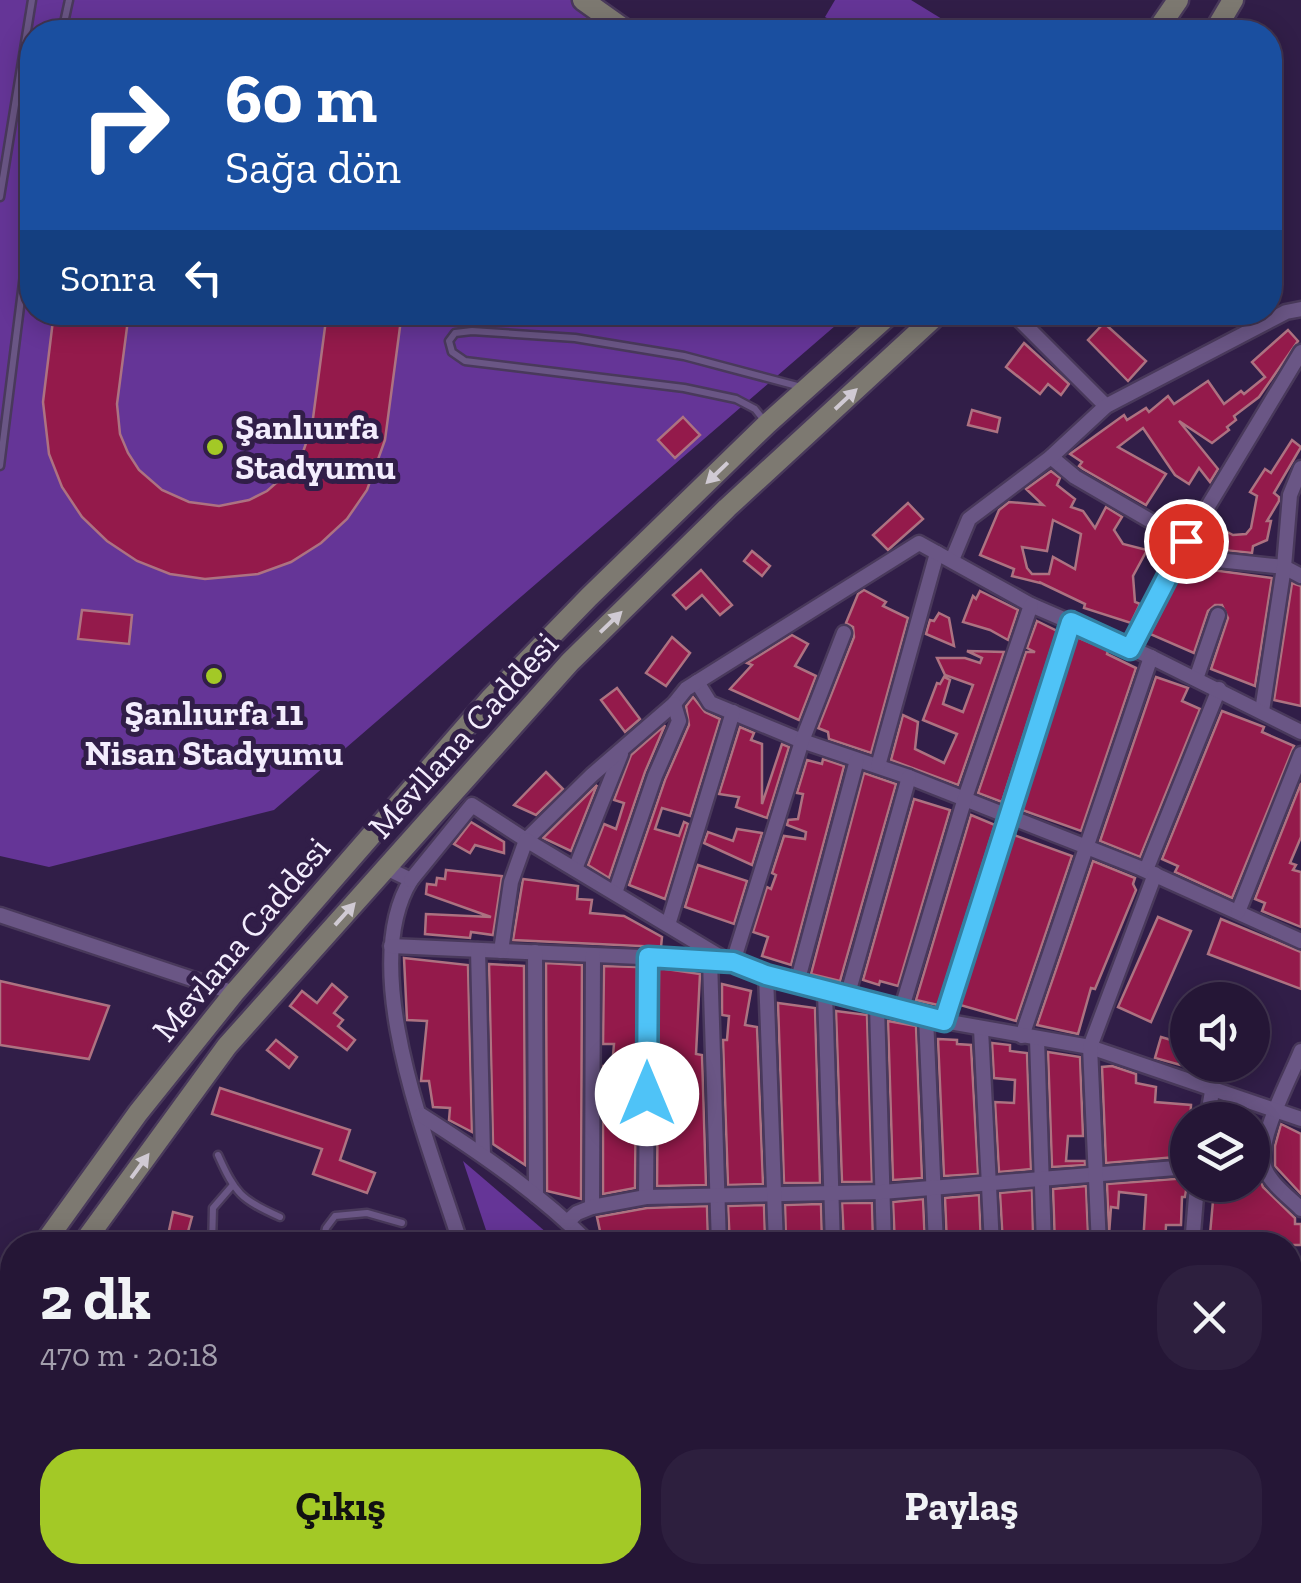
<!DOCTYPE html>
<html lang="tr">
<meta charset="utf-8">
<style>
:root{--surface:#251636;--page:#2d1f3e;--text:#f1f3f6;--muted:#a39fad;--line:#423551;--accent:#a3c926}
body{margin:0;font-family:"Zilla Slab",serif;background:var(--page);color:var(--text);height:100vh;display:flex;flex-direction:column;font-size:38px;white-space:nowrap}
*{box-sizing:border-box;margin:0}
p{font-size:32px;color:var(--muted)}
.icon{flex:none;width:55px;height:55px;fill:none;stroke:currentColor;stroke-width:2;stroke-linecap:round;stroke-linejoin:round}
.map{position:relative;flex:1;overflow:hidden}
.drawer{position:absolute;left:0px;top:1232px;width:1302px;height:352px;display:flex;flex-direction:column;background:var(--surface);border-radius:40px 40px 0 0;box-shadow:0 5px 25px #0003,0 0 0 2px var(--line)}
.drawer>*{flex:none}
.guide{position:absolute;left:20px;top:20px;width:1262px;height:305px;border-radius:40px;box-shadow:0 5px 25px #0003,0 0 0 2px var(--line);background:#1a4fa0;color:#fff;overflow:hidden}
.controls{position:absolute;left:1170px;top:982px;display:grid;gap:20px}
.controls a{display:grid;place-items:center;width:100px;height:100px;border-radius:50%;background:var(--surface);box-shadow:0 5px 25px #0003,0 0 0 2px var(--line);font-size:50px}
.pin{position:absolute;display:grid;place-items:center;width:85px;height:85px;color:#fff;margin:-42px;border:5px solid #fff;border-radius:50%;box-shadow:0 2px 10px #0007}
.me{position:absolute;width:110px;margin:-55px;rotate:0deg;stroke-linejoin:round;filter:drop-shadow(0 0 8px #0008)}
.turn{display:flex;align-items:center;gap:35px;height:210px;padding:0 40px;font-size:45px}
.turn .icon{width:130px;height:130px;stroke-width:2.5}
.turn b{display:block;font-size:70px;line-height:85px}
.then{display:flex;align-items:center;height:95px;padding:0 40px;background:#0003;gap:20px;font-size:38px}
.round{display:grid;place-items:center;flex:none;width:105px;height:105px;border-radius:40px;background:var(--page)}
.overview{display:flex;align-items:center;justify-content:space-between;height:170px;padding:0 40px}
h1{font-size:60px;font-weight:800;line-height:75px}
.action{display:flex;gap:20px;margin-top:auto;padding:20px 40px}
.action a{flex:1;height:115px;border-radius:40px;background:var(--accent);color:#111;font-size:40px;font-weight:800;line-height:115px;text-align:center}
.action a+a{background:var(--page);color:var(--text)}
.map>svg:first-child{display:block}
.built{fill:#3c2656}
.green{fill:#653597}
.building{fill:#941a4b;stroke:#ad7281;stroke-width:2.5;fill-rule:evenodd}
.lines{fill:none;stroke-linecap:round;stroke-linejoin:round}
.lane-casing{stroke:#49395b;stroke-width:11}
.street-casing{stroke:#49395b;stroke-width:19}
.secondary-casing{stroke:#49395b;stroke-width:25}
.lane{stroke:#6a5685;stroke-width:6}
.street{stroke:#6a5685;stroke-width:14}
.secondary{stroke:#7d7971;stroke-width:20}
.oneway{fill:#d0cad3}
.route-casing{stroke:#337fa1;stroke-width:25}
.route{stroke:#4fc3f7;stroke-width:18}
.poi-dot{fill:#a3c926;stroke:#311e48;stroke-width:4}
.labels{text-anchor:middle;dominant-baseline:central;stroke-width:10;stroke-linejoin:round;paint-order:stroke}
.poi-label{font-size:35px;font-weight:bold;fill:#f3edfd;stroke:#311e48;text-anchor:start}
.street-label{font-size:35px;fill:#f3edfd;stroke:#311e48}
</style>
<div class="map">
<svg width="1301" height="1583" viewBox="0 0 1301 1583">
<rect width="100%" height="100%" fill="#311e48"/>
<polygon class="built" points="624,1573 625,1583 230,1583 228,1573"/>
<g class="green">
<polygon points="0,0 576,0 620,32 32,32 32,312 850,313 274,810 49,867 0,856"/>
<polygon points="835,0 911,0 942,19 934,32 851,32 825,17"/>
<polygon points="463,1161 561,1245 491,1245"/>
</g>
<g class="building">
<polygon points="54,312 129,312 117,404 120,434 128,453 139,470 162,490 189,502 219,506 249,500 267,491 290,471 302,455 312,426 327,312 402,312 385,440 367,490 347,519 321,543 291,562 258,574 205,579 170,574 137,561 107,541 82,517 62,487 49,454 43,402"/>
<polygon points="1104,323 1146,361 1128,381 1088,340"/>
<polygon points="1288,330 1298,341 1259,397 1234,416 1236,420 1227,427 1229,430 1212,443 1179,421 1218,469 1210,482 1199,468 1189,484 1175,475 1143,428 1118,447 1166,474 1146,505 1083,469 1079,466 1082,462 1070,454 1124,415 1127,420 1146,408 1149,412 1168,396 1174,404 1208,381 1224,404 1241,391 1244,394 1265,377 1252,362"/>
<polygon points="1024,343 1069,384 1061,395 1048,384 1040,394 1006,367"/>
<polygon points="972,410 1000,418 997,432 968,425"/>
<polygon points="683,417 700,435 675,458 658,440"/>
<polygon points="1292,440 1301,447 1274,493 1279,497 1279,501 1267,521 1271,521 1267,540 1253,546 1252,553 1223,550 1201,538 1210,523 1233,535 1246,534 1251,528 1257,496 1250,492 1265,469 1271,473"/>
<path d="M1051,471L1060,478L1057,485L1075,499L1071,507L1083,511L1095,528L1106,507L1122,517L1114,530L1123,544L1147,550L1133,576L1135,602L1140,604L1131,623L1084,608L1085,604L1039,582L1040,583L1012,576L1014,569L980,555L999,510L1009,502L1043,505L1026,489ZM1053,520L1081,534L1075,569L1053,557L1049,574H1032L1027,568L1022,547L1047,551Z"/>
<polygon points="908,503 923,519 888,550 873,535"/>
<polygon points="752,551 770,566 762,576 744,561"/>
<polygon points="1190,556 1200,562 1197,568 1272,578 1255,686 1211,669 1228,618 1222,605 1215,605 1208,611 1194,653 1150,634"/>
<polygon points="701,570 732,605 720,615 702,595 686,609 673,595"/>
<polygon points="1292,583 1301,586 1301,706 1274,700"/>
<polygon points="864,590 886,602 883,606 908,618 871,753 829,739 828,732 818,728 854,637 853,627 846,623 858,594"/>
<polygon points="980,591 1018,610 1008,640 990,630 963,622 973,596 976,599"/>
<polygon points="82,610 132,615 129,644 78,639"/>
<polygon points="939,613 949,618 954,646 926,634 930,620 934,621"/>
<polygon points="1037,621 1057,631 1002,802 978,793 1026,652 1035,652 1027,648"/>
<polygon points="792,635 808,644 795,666 816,676 799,720 730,689 752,665 747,663"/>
<polygon points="672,637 690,653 666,686 646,673"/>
<polygon points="1077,637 1108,650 1107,654 1136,668 1081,831 1022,810"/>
<polygon points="967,651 1004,652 958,785 891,760 903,715 918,722 915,749 944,763 957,734 923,720 937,683 940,684 944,677 950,680 943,704 963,712 973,685 945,675 937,658 965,658 980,663 982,658"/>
<polygon points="1156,677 1188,688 1182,701 1200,709 1140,857 1100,841"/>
<polygon points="617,688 640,719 625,732 601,700"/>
<polygon points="693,697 705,712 720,719 690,816 662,808 655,829 679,836 684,822 688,824 665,899 629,885 665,780 689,725 686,706"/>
<polygon points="1222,711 1264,727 1262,732 1294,746 1232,898 1175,872 1178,866 1162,859"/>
<polygon points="665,725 645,772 609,878 588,865 604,824 616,829 624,803 614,800 631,755"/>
<polygon points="740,727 754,733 751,740 762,744 762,804 782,744 789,747 767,818 736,807 739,797 719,794"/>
<polygon points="823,759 844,766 791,965 762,956 768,937 753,932 767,887 771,889 776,875 772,873 784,836 805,839 806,832 787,825 788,820 798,819 803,794 797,793 807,760 822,764"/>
<polygon points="546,772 563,789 536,815 514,805"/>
<polygon points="864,773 896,784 840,981 811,974"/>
<polygon points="1301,783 1301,837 1290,863 1296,865 1293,870 1301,872 1301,927 1262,911 1265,903 1255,899"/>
<polygon points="597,785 571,851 543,838"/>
<polygon points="914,799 950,810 898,986 880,981 879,985 863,980"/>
<polygon points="971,815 995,825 938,1005 916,1000"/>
<polygon points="471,822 504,842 504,853 475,845 470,853 454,844"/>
<polygon points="737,829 762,833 752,865 704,843 708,832 733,841"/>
<polygon points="1014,835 1072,856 1016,1021 960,1005"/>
<polygon points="1093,861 1135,878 1133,884 1136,890 1095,989 1091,988 1078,1034 1037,1025"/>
<polygon points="698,865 747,881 734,924 685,907"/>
<polygon points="446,870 502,876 493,935 471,932 470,938 425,934 426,914 491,917 426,894 427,884 436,885 437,878 445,879"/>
<polygon points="523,879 578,886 577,899 592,900 590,913 624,916 662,937 661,947 513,940"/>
<polygon points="1158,917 1191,931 1151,1022 1118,1007"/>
<polygon points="1221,919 1301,952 1301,989 1208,954"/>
<polygon points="404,958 468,965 472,1132 449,1120 450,1108 433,1107 429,1081 421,1081 427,1021 407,1020"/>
<polygon points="546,963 582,965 581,1199 547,1191"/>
<polygon points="489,964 524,966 525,1165 493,1144"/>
<polygon points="604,966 637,967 635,1188 603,1194 603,1066 612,1066 614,1044 603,1044"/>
<polygon points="659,968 700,974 696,1054 702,1055 706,1185 657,1186"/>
<polygon points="0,981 109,1006 89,1059 0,1045"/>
<polygon points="332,984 347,997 334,1013 343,1020 338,1026 355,1040 347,1050 290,1006 302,991 317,1003"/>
<polygon points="722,984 751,991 745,1025 757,1027 763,1184 728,1185 723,1040 727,1040 729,1016 722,1015"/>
<polygon points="778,1003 815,1008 820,1183 784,1183"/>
<polygon points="836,1011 867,1015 872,1182 842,1182"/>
<polygon points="888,1021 916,1026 922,1178 893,1180"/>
<polygon points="1161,1037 1188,1045 1188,1067 1155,1058"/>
<polygon points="938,1039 957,1040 957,1044 971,1045 978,1174 944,1176"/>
<polygon points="276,1040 297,1057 289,1068 267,1050"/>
<polygon points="992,1043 1010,1045 1010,1051 1027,1053 1031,1169 999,1172 995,1102 1014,1103 1015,1080 994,1078"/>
<polygon points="1048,1052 1080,1057 1083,1136 1068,1136 1066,1161 1085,1161 1085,1165 1052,1167"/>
<polygon points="1112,1066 1136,1074 1136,1083 1156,1087 1155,1102 1191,1105 1188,1156 1106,1163 1102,1067"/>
<polygon points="220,1088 350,1130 340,1160 375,1173 367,1193 313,1174 322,1149 212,1114"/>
<polygon points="1281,1124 1301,1134 1301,1194 1275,1166 1275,1146"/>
<polygon points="1253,1160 1263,1187 1295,1218 1295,1224 1301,1224 1301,1245 1209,1245 1214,1190 1229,1191 1230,1185 1252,1185"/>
<polygon points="1188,1178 1185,1197 1182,1197 1181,1225 1166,1225 1165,1245 1143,1245 1146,1195 1119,1192 1118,1208 1111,1207 1109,1235 1107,1184"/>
<polygon points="1086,1186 1088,1235 1068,1233 1068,1245 1055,1245 1053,1189"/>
<polygon points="1032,1190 1033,1234 1003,1233 1003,1245 1000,1193"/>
<polygon points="979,1195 981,1245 947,1245 945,1198"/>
<polygon points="923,1199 925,1245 895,1245 893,1202"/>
<polygon points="842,1203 872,1203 873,1245 844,1242"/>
<polygon points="821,1204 822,1245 792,1245 792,1240 786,1240 785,1205"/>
<polygon points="764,1205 765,1240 730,1245 728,1206"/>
<polygon points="707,1206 708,1245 601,1245 595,1232 600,1231 597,1217 647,1208"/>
<polygon points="173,1212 192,1217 186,1239 168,1235"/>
<polygon points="8,1491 12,1530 12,1583 0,1583 0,1492"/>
</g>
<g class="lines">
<g class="lane-casing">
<g id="lane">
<polyline points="62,32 69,0"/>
<polyline points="0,197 32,0"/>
<polyline points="766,423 755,409 736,399 684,388 465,361 452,352 449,341 455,333 472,331 575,338 684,356 801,387"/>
<polyline points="0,466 32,211"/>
<path d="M218,1155C235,1193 241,1200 280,1217"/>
<polyline points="212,1245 213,1208 232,1186"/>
<polyline points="322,1245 326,1228 335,1216 367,1213 402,1223"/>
</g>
</g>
<g class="street-casing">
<g id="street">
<polyline points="1012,312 1106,406"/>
<polyline points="1051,457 1075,477 1218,560 1284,567 1301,576"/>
<polyline points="952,560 969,519 1051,457 1106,406 1286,312 1301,309"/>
<polyline points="1131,649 1163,581 1301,352"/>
<polyline points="1196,679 1218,615"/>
<polyline points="697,682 710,703 802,741 909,777 1140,868 1301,941"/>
<polyline points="1262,711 1284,567 1290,495 1301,468"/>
<polyline points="878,766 937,553"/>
<path d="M386,868L411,880C355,970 432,1151 461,1245"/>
<polyline points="575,869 621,754"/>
<polyline points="1146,870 1219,689"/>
<polyline points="411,880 472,805 526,840 592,775 674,704 686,689 919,543 1031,605 1151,657 1301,732"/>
<polyline points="615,893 655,776 679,721 674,704"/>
<polyline points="1238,912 1301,754"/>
<polyline points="0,915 234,993"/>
<polyline points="668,925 733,712"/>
<polyline points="391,946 710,960 733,962 797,983 857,760"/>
<polyline points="478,950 483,1155"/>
<polyline points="501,951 511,882 526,840 724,959"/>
<polyline points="535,952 536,1196"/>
<polyline points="710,960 719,1245"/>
<polyline points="733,962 802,741 844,633"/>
<polyline points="825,992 833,1245"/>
<polyline points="847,997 909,777"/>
<polyline points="877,1006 884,1245"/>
<polyline points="901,1011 965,798 1031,605"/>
<polyline points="926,1017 936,1245"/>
<polyline points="944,1021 1071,622"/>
<polyline points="981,1029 992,1245"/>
<polyline points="1022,1036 1151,657"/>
<polyline points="1037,1039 1044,1245"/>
<path d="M1301,1051C1291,1077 1254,1144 1265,1169C1272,1185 1289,1197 1301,1209"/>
<path d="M421,1115C481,1153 540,1194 591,1245"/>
<polyline points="1207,1120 1213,1086"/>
<polyline points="646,1197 648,957"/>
<polyline points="592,1207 593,955"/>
<polyline points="567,1222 577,1213 592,1207 646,1197 882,1192 1188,1167"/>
<polyline points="776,1245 766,975 944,1021 1090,1047 1301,1119"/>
<polyline points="1099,1245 1090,1047 1155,874"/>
<polyline points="1192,1245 1197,1185"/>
<polyline points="1290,1293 1301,1295"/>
<polyline points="1290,1370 1301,1370"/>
<polyline points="1290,1565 1301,1562"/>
<polyline points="48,1572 49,1583"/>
<polyline points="158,1572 159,1583"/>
<polyline points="764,1572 767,1583"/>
<polyline points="834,1572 836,1583"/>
<polyline points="919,1572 921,1583"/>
<polyline points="1023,1572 1025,1583"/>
<polyline points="1150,1572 1152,1583"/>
<polyline points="1195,1572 1196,1583"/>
<polyline points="1214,1583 1257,1572"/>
</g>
</g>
<g class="secondary-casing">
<g id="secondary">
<polyline points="583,0 628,32"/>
<polyline points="1156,32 1178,0"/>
<polyline points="1214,32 1233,0"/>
<polyline points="43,1245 138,1113 234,993 490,699 589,597 767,424 892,312"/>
<polyline points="82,1245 227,1046 570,662 727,508 940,312"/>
<polyline points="0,1304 12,1287"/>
<polyline points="0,1356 12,1341"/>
</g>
</g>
<use href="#lane" class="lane"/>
<use href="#street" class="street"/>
<use href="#secondary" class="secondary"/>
</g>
<defs><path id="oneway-solid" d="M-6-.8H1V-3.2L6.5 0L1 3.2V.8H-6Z" transform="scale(2.5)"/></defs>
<g class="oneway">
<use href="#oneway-solid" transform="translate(846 399) rotate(-43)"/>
<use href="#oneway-solid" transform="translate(717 473) rotate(136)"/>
<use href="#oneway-solid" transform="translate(611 622) rotate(-44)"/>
<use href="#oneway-solid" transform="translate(345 914) rotate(-48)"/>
<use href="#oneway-solid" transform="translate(140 1166) rotate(-54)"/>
</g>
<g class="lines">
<g class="route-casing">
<polyline id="route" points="647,1094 648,957 733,962 766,975 944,1021 1071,622 1130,649 1186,541"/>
</g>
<use href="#route" class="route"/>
</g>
<g class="poi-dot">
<circle cx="215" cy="447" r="10"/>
<circle cx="214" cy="676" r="10"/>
</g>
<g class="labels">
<g class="poi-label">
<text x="235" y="427">Şanlıurfa<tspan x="235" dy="40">Stadyumu</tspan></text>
<text x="214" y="713" text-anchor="middle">Şanlıurfa 11<tspan x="214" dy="40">Nisan Stadyumu</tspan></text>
</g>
<g class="street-label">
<text transform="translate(463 735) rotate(-48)">Mevllana Caddesi</text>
<text transform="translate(241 939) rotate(-50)">Mevlana Caddesi</text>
</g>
</g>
</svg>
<div class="controls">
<a><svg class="icon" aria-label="sound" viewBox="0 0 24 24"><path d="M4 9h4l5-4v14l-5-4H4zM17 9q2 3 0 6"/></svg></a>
<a><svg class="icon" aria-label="layers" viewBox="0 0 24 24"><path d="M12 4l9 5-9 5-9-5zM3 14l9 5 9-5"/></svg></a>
</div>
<div class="pin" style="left:1186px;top:541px;background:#d93025"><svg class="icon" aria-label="arrive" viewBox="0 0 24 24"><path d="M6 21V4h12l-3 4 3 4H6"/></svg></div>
<svg class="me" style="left:647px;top:1094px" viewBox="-20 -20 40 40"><circle r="19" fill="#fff"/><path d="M0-13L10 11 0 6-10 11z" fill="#4fc3f7"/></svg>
<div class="guide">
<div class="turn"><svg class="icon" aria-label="right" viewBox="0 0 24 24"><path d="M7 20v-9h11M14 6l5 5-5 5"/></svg><div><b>60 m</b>Sağa dön</div></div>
<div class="then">Sonra<svg class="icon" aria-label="left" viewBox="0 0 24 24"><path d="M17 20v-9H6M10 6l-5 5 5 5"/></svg></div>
</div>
<section class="drawer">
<div class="overview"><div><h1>2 dk</h1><p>470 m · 20:18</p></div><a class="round"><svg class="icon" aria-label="close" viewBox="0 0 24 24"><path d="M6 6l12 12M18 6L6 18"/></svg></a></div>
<div class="action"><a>Çıkış</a><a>Paylaş</a></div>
</section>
</div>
